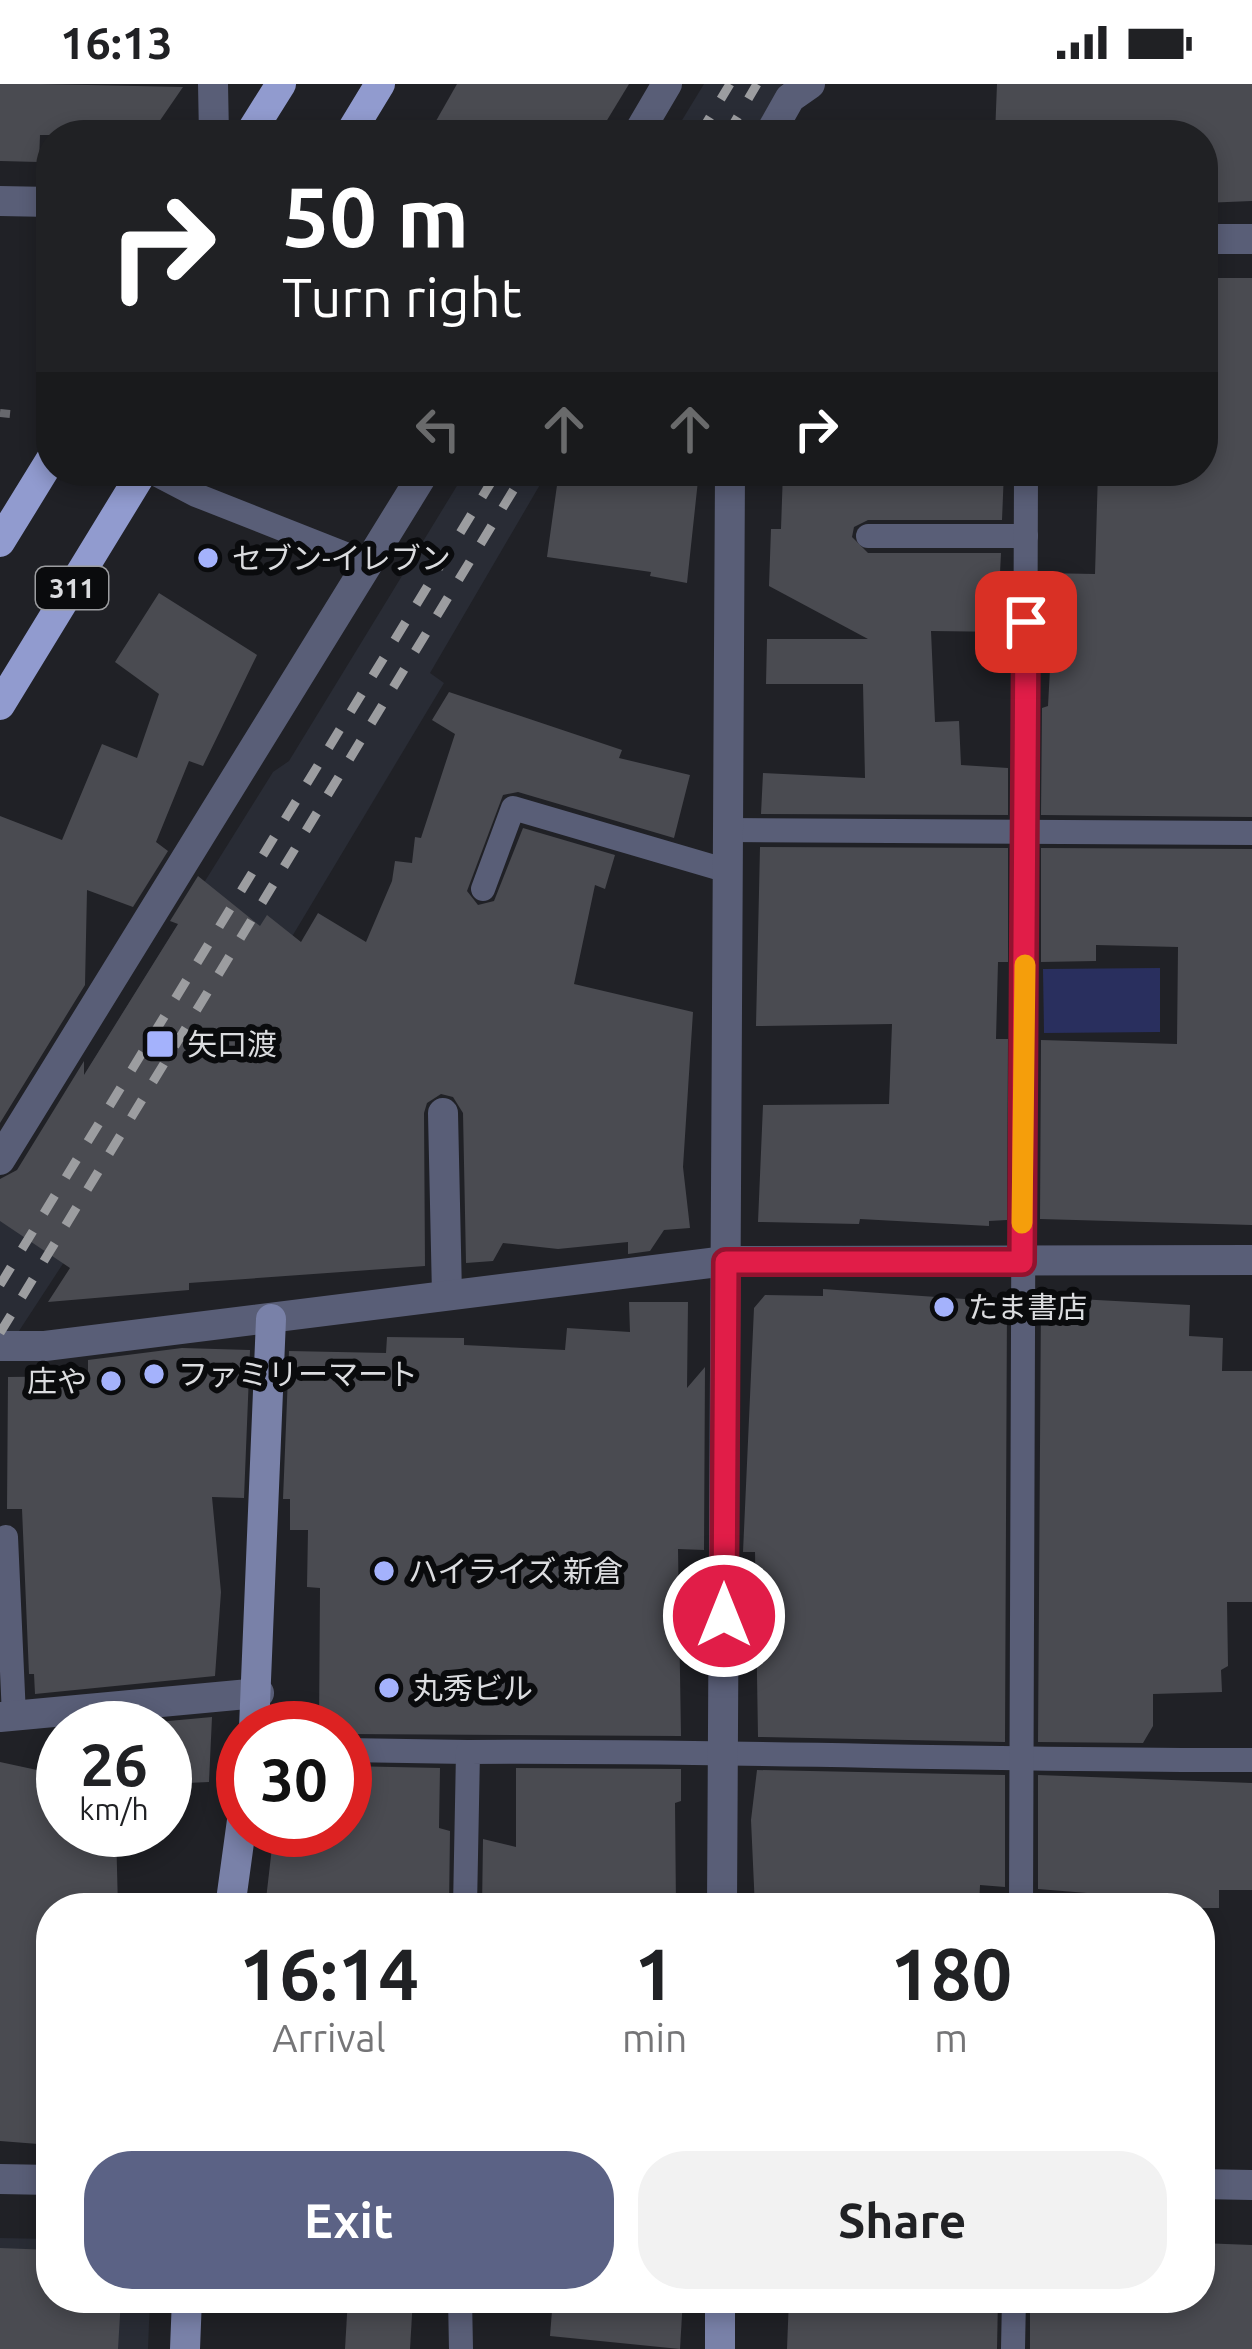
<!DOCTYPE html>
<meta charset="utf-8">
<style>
:root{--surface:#fff;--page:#f2f2f2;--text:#202124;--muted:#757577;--accent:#5b6285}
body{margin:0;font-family:Ubuntu,"Noto Sans JP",sans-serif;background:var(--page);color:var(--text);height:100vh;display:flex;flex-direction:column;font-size:45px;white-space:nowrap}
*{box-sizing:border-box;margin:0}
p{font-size:39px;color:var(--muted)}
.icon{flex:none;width:66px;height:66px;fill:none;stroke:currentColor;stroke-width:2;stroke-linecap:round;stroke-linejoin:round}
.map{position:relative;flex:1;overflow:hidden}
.panel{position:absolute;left:36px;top:1809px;width:1179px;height:420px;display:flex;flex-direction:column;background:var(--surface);border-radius:48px;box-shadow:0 6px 18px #0003}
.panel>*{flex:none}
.banner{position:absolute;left:36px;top:36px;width:1182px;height:366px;border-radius:48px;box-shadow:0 6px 18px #0003;background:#202124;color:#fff;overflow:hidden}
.speed{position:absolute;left:36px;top:1617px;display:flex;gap:24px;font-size:60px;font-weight:700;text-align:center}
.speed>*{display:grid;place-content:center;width:156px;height:156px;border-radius:50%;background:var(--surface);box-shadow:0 6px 18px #0003;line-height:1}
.speed small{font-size:30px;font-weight:400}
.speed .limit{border:18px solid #d22;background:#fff;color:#111}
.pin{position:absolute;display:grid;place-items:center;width:102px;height:102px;color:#fff;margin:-51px;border-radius:24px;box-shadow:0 6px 18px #0006}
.me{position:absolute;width:132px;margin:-66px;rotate:0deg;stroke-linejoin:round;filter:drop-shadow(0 0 9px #0008)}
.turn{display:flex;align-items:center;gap:42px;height:252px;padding:0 48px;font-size:54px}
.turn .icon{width:156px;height:156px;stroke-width:2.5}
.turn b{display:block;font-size:84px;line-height:102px}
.lanes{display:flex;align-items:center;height:114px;padding:0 48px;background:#0003;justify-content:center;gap:60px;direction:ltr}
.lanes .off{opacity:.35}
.eta{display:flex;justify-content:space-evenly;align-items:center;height:204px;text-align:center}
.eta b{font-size:72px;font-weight:700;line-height:84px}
.button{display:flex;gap:24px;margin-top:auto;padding:24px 48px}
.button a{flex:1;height:138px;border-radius:48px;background:var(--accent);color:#fff;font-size:48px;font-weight:700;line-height:138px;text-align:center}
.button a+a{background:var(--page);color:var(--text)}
.status{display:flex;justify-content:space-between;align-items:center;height:84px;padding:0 60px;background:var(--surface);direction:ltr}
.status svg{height:33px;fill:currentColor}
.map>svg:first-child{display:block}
.built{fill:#292c35}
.green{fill:#292f5e}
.building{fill:#4a4b51}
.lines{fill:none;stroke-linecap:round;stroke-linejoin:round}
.path{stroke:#67686d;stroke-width:8;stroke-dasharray:12 6;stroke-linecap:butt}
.lane{stroke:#595e77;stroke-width:24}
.street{stroke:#595e77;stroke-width:30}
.secondary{stroke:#7981a8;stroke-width:30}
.primary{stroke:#919bcf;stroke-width:30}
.rail{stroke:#9c9da0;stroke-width:9;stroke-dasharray:21 21;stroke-linecap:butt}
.route-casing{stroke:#92132f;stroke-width:30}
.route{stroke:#e11d48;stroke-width:21}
.slow{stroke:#f59e0b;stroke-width:21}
.poi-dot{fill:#a4b2fc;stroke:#0a0b0d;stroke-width:4.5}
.labels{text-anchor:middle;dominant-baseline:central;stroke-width:12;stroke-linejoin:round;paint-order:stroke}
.shield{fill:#0a0b0d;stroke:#9c9da0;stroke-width:3}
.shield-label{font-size:27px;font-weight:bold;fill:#dbdcdf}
.poi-label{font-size:30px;fill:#dbdcdf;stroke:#0a0b0d;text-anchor:start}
</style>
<div class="status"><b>16:13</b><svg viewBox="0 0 49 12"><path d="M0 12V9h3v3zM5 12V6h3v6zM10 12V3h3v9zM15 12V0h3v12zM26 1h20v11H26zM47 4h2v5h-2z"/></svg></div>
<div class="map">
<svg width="1252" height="2265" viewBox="0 0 1252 2265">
<rect width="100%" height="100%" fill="#202126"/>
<g class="built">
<polygon points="704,0 782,0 752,51 673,51"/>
<polygon points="466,387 548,387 430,589 444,599 142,1103 119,1094 0,1276 0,1126 273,688 289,677"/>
<polygon points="0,2154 51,2155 51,2214 150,2214 148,2265 0,2265"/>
</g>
<polygon class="green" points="1160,884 1160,948 1044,949 1043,885"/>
<g class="building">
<polygon points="0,0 41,0 183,3 150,51 40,51 39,78 0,77"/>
<polygon points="457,0 629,0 598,51 428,51"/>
<polygon points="997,0 1252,0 1252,117 1203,119 1203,51 995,51"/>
<polygon points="1209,194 1252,194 1252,733 1041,731 1042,624 1048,622 1052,548 1042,548 1042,489 1095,490 1098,387 1203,387 1203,364 1215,364 1214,280 1203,278"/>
<polygon points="559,387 666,401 669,387 699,387 687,499 650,492 651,488 547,473"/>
<polygon points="783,387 1004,387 1002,436 868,436 854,443 852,453 868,469 1001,469 1000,489 1009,489 1009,548 931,547 935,638 959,637 961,681 1008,684 1008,731 761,730 763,689 865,694 863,600 766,600 767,555 868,555 769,502 771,445 781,445"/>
<polygon points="159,509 257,571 203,682 189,677 156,758 168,767 133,823 87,806 85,901 0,1039 0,732 62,756 102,660 137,674 159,610 115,578"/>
<polygon points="449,608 622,666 619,674 690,691 674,754 518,708 503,711 467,807 478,821 494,817 523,744 615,771 605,805 595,801 574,900 693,928 683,1083 690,1144 664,1146 650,1167 628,1170 628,1158 558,1165 503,1159 493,1177 466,1179 463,1029 453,1013 441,1010 427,1019 424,1029 425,1182 189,1199 189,1206 48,1218 70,1184 0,1137 0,1095 17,1086 84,977 84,991 178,840 170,837 198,792 260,842 267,831 301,858 318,829 366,858 392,797 395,777 412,779 415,753 421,754 455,650 432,636"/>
<polygon points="760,763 1008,764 1008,878 998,878 996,955 1008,955 1007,1136 989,1137 989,1142 860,1135 859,1140 758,1138 763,1021 889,1020 892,940 756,942"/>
<polygon points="1041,764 1252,765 1252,1141 1040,1135 1041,956 1177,960 1178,863 1096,861 1096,877 1041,878"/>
<polygon points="823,1205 1007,1218 1005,1658 758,1653 755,1468 743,1468 754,1224 765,1211 823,1212"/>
<polygon points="1041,1213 1190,1221 1189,1252 1223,1254 1222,1287 1252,1287 1252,1518 1227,1518 1228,1582 1221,1586 1222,1608 1153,1610 1153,1642 1143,1659 1038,1658"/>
<polygon points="629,1218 688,1218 687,1304 705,1283 704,1466 678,1465 681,1652 345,1650 345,1644 319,1644 320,1504 307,1503 308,1446 290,1446 290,1415 283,1415 289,1267 386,1269 387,1253 464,1254 464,1261 565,1266 567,1244 630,1248"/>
<polygon points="182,1264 250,1266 244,1414 212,1413 221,1508 215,1592 35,1610 34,1590 29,1590 22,1425 7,1425 8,1293 88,1292 88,1276"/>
<polygon points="212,1633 209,1698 165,1700 165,1644 93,1644"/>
<polygon points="0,1678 60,1691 63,1746 116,1746 118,1824 51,1824 51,2061 0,2057"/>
<polygon points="345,1682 440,1684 439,1744 450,1747 449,1824 265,1824 274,1746 345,1746"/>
<polygon points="516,1684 681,1685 681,1717 675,1719 676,1824 538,1818 538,1824 482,1824 483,1755 516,1763"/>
<polygon points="757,1686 1005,1691 1005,1803 980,1801 979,1824 755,1824 751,1736"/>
<polygon points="1038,1691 1252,1699 1252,1806 1219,1806 1219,1824 1080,1824 1087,1809 1038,1805"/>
<polygon points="1200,2159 1252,2161 1252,2265 1030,2265 1030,2214 1200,2214"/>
<polygon points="0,2164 51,2166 51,2214 121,2214 118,2265 0,2265"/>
<polygon points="348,2214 413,2214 410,2265 345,2265"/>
<polygon points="553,2214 683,2214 680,2265 550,2252"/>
<polygon points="789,2214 998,2214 997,2265 787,2265"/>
</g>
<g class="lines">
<polyline class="path" points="0,329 10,330"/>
<g class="lane">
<polyline points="150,387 196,411 368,479"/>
<polyline points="868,452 1026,452"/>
<polyline points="728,746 1252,749"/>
<polyline points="483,805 513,724 728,787"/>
<polyline points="6,1453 14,1632"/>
<polyline points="345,1666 468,1668"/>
<path d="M465,1824L468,1668C729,1666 990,1677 1252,1676"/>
<polyline points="1021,1824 1026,387"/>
<polyline points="460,2214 461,2265"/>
<polyline points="1013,2265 1014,2214"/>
</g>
<g class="street">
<polyline points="213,0 214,51"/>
<polyline points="637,51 667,0"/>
<polyline points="769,51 790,14 810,0"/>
<polyline points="0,117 51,118"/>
<polyline points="1203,155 1252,155"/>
<polyline points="443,1029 447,1211"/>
<polyline points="0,1076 425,387"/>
<polyline points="0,1262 45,1262 726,1177 1252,1176"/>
<polyline points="0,1633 259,1609"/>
<polyline points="722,1824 730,387"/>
<polyline points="0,2095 51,2096"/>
<polyline points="1200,2100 1252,2101"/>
</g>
<g class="secondary">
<polyline points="254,1644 271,1235"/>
<polyline points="230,1824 243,1729"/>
<polyline points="185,2265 187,2214"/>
<polyline points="720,2265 720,2214"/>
</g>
<g class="primary">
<polyline points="249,51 281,0"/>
<polyline points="349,51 380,0"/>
<polyline points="0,458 51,375"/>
<polyline points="0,621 143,387"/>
</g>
<g class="rail">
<polyline points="699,51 730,0"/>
<polyline points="727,51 757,0"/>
<polyline points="0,1201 498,387"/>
<polyline points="0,1249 525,387"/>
</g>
</g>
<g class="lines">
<g class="route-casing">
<polyline id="route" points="724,1532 726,1178 1022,1178 1026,538"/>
</g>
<use href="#route" class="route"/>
<polyline class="slow" points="1022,1139 1025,881"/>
</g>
<g class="poi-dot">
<circle cx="208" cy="474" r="12"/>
<rect x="145" y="945" width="30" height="30" rx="6"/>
<circle cx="944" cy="1223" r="12"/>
<circle cx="154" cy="1290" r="12"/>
<circle cx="111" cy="1297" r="12"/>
<circle cx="384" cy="1487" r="12"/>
<circle cx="389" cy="1604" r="12"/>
</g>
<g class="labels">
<rect class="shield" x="36" y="483" width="72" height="42" rx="9"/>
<g class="shield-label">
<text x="72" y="504">311</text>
</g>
<g class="poi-label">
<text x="232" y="474">セブン-イレブン</text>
<text x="187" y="960">矢口渡</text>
<text x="968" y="1223">たま書店</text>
<text x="178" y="1290">ファミリーマート</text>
<text x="87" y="1297" text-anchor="end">庄や</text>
<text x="408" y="1487">ハイライズ 新倉</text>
<text x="413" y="1604">丸秀ビル</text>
</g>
</g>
</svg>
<div class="speed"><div>26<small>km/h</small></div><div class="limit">30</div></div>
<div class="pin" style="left:1026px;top:538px;background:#d93025"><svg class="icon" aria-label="arrive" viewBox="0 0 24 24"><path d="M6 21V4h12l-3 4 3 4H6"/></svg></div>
<svg class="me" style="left:724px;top:1532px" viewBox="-20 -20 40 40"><circle r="17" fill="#e11d48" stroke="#fff" stroke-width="3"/><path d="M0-11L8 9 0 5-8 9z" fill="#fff"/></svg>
<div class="banner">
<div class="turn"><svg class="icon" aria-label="right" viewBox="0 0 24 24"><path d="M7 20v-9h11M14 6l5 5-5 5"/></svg><div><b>50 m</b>Turn right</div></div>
<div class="lanes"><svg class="icon off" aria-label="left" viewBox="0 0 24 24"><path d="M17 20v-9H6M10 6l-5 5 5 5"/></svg><svg class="icon off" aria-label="ahead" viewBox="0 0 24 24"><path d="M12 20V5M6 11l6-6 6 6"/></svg><svg class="icon off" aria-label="ahead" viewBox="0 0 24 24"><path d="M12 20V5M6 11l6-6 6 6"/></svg><svg class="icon" aria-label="right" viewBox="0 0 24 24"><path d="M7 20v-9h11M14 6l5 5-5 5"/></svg></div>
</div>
<section class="panel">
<div class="eta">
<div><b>16:14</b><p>Arrival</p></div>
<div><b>1</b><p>min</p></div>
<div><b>180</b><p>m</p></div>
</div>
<div class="button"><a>Exit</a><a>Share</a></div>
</section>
</div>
